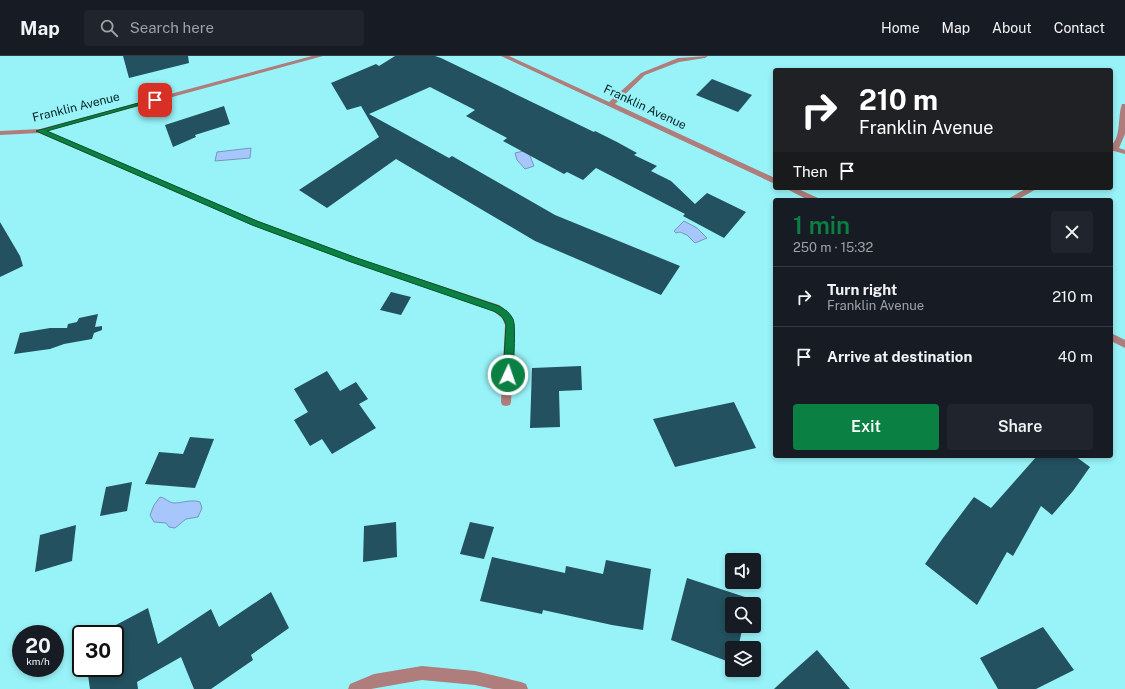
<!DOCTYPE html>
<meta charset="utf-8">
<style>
:root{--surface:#171b24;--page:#20242c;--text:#f1f3f6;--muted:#9ea1a6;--line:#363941;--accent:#0b8043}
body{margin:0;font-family:"Public Sans",sans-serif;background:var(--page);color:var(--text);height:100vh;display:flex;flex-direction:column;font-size:15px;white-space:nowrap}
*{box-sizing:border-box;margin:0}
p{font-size:13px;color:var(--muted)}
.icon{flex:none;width:22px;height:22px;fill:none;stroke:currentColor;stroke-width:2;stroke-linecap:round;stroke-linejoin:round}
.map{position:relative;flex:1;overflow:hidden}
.details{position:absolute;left:773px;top:142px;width:340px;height:260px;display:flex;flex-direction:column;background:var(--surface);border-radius:4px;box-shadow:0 2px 6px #0003}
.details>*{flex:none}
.hud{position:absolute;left:773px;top:12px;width:340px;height:122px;border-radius:4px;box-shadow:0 2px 6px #0003;background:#202124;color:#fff;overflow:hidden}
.tools{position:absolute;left:725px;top:497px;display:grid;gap:8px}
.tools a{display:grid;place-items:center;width:36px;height:36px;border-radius:4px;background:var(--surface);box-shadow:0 2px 6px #0003;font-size:20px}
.speed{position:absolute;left:12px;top:569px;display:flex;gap:8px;font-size:20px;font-weight:700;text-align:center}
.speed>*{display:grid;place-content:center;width:52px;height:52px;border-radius:50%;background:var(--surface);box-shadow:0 2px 6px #0003;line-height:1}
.speed small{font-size:10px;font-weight:400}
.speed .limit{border:2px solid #111;border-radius:6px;background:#fff;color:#111}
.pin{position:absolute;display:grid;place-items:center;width:34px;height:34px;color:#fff;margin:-17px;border-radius:8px;box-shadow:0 2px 6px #0006}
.me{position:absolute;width:44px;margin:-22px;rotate:3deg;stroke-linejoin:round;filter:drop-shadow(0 0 3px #0008)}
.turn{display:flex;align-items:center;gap:14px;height:84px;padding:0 20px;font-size:18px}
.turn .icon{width:52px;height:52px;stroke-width:2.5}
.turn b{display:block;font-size:28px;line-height:34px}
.then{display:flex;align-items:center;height:38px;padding:0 20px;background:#0003;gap:8px;font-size:15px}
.round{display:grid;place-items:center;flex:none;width:42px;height:42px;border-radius:4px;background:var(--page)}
.summary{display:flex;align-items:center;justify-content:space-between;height:68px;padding:0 20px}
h1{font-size:24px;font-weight:600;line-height:30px;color:var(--accent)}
.cta{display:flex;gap:8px;margin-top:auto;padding:8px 20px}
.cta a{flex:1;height:46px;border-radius:4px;background:var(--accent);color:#fff;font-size:16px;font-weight:600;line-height:46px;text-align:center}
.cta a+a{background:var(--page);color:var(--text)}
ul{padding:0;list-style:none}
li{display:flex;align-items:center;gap:12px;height:60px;padding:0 20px;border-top:1px solid var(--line)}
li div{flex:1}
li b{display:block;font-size:15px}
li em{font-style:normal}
header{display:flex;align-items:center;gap:24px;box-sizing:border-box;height:56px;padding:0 20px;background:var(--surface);border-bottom:1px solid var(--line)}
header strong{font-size:19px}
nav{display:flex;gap:22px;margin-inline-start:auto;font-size:14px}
.search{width:280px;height:36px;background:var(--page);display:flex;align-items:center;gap:10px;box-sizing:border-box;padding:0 14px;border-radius:4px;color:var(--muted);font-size:15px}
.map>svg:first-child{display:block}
.water{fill:#a7c7fc;stroke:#7696bc}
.building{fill:#23515f}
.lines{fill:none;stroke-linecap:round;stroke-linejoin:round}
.minor{fill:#af7d7c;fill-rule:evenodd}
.route{fill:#0b8043;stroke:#07532c}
.labels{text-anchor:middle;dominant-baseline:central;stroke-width:4;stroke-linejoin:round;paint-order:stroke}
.far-street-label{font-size:12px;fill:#052325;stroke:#98f3f8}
</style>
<header>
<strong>Map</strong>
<div class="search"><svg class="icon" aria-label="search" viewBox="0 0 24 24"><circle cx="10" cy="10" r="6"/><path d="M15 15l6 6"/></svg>Search here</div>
<nav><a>Home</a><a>Map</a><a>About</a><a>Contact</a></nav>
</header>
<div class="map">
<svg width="1125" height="633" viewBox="0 0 1125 633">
<rect width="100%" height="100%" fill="#98f3f8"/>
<g class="water">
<polygon points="251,92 250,102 215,105 217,96"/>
<polygon points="528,94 532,96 530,100 534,110 525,113 517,104 515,97"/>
<polygon points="684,165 697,172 707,182 695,187 687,179 680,176 676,177 674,175"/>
<path d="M160,441C166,442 169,447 174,447C183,447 191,443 200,446L202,452L198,461L186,463L175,472L169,471L166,467L154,466L150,459L154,449Z"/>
</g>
<g class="building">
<polygon points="123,0 188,0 189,7 129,22"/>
<polygon points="395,0 435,0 441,2 594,76 595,75 617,86 637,97 634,99 657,110 651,115 671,125 695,148 707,137 746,156 724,182 683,160 685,158 596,112 583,124 567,116 564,118 503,85 507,82 466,60 475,54 430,31 369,58 449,102 452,100 555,159 680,210 661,239 535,185 396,103 327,152 299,134 379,81 361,50 347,54 331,27 376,8 379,10"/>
<polygon points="712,23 752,39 738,56 696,39"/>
<polygon points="224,50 230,68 195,79 196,81 173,91 165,69"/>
<polygon points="0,166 20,200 23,210 0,221"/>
<polygon points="391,236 411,241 401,259 380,254"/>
<polygon points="98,258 95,271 102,270 102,274 94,277 92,283 64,288 50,293 14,298 20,277 50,272 67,272 68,268 77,266 79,262"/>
<polygon points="581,310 582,334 559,335 560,371 530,372 532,312"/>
<polygon points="327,315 340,335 356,326 368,343 359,348 376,372 332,398 322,383 310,390 294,364 308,356 294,333"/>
<polygon points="734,346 756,392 675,411 653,363"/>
<polygon points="190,381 214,383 195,432 145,428 159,396 183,398"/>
<polygon points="1037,400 1075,400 1090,411 1073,435 1052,459 1041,450 1013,500 1007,496 977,549 925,508 943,482 974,441 991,452"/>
<polygon points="132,426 127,455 100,460 106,431"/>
<polygon points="396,466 397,501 363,506 364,470"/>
<polygon points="470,466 494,471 484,503 460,498"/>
<polygon points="76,469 72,505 35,516 40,479"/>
<polygon points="492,501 565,517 566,510 603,518 606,504 651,513 643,574 612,569 543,554 542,558 480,545"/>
<polygon points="687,522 748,542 747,548 732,548 732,570 743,570 738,592 732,592 732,607 671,584"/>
<polygon points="271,536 289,572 251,599 253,604 211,633 194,633 181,601 137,626 138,633 90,633 87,612 115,612 115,578 99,578 148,552 158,588 211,553 219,571"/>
<polygon points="1043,571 1074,614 1036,633 998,633 980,602"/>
<polygon points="817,594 850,633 774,633 789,619"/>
</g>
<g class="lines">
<g class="minor">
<polygon points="312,0 323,0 47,75 258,165 357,202 499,249 509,257 515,269 511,346 510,349 506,350 502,349 501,346 505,269 502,262 493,255 351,206 252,169 39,77 0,79 0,75 40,73"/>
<polygon points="501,0 509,0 609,46 641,17 678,2 708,0 705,2 679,6 645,19 615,48 775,122 775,128"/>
<path d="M1122,48H1125V78L1119,92L1125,94V98L1114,95L1111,96V90C1122,79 1117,62 1122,48Z"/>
<polygon points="785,132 796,132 818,142 819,144 808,144"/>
<polygon points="1027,132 1038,132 1017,144 1006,144"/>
<polygon points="1111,277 1125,284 1125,292 1111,285"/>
<polygon points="422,610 475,615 521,626 526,628 528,633 493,633 475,629 422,624 371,633 348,633 350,628 374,618"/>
</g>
</g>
<path class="route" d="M153,43L158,44L47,75L257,165L357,202L499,250C505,253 510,257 513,263C516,269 514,316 511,322H505L503,319L506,269C504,262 500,258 493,255L351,206L252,169L36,75Z"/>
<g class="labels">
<g class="far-street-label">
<text transform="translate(76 51) rotate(-14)">Franklin Avenue</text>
<text transform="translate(645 51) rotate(25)">Franklin Avenue</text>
</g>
</g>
</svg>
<div class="tools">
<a><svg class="icon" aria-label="sound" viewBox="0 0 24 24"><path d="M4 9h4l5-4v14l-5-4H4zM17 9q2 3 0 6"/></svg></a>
<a><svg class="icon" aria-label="search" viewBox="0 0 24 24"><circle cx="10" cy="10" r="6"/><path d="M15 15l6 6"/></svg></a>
<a><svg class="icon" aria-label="layers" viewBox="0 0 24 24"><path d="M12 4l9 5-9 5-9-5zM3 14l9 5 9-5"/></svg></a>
</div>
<div class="speed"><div>20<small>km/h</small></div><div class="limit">30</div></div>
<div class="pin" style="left:155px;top:44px;background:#d93025"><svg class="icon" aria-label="arrive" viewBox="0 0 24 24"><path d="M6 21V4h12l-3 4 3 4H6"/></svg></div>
<svg class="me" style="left:508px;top:319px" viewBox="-20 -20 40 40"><circle r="17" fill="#0b8043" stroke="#fff" stroke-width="3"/><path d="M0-11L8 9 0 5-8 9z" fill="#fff"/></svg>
<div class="hud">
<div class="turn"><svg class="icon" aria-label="right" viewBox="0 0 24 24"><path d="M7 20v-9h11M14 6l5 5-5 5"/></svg><div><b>210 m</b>Franklin Avenue</div></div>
<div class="then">Then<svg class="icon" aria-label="arrive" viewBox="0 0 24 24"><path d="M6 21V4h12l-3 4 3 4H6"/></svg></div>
</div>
<section class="details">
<div class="summary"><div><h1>1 min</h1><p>250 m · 15:32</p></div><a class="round"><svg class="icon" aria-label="close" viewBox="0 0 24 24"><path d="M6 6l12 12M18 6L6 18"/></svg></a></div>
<ul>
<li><svg class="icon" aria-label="right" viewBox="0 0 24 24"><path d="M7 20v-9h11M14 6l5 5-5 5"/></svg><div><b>Turn right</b><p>Franklin Avenue</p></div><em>210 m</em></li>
<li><svg class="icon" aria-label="arrive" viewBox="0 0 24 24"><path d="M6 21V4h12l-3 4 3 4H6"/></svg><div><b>Arrive at destination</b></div><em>40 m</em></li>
</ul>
<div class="cta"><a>Exit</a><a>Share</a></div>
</section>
</div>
